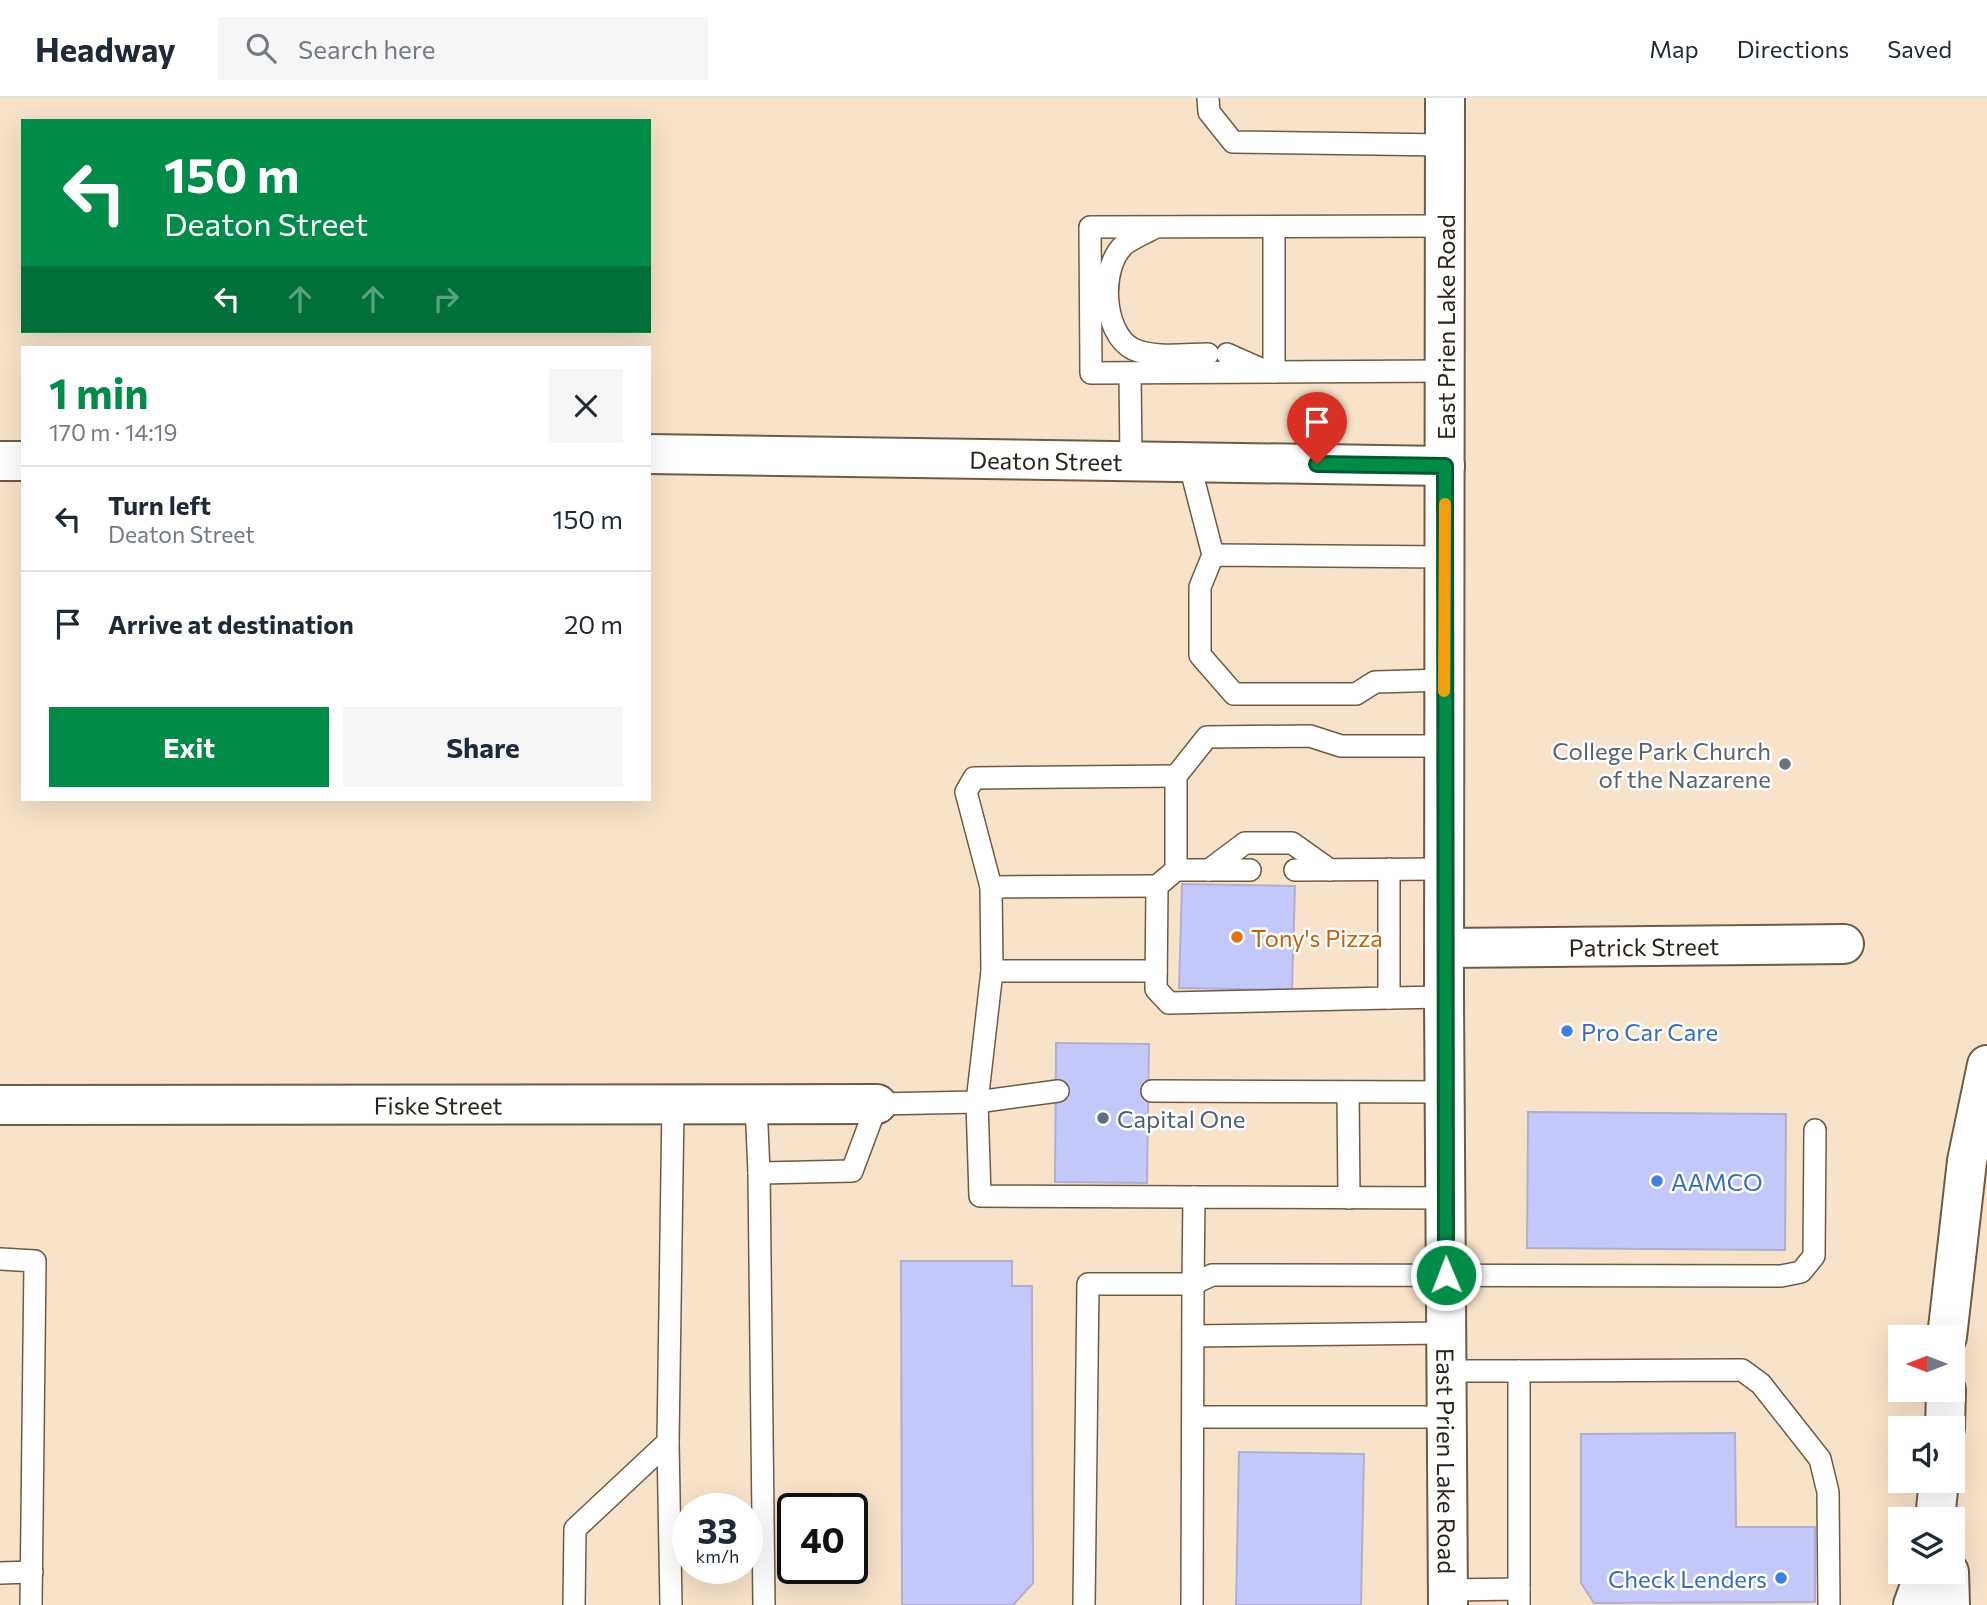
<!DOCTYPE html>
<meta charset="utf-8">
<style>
:root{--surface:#fff;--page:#f6f6f7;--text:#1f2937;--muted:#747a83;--line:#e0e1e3;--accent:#008b49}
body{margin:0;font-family:Commissioner,sans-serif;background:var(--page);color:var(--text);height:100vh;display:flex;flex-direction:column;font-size:26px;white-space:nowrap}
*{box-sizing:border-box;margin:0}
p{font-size:23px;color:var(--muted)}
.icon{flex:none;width:38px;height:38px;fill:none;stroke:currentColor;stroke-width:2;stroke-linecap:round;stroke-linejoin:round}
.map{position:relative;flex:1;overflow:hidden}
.drawer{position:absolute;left:21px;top:248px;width:630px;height:455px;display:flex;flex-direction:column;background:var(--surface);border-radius:0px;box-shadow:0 7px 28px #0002}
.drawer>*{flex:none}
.top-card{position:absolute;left:21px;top:21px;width:630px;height:214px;border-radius:0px;box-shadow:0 7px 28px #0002;background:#008b49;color:#fff;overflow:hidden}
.needle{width:46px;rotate:270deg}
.fabs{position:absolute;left:1888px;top:1227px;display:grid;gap:14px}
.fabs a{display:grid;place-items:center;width:77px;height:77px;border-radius:0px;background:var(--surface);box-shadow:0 7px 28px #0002;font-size:35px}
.speed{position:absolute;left:672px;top:1395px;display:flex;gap:14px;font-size:35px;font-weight:700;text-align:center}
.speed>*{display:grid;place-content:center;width:91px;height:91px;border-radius:50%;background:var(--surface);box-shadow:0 7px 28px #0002;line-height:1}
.speed small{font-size:18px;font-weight:400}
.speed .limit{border:4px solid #111;border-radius:10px;background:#fff;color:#111}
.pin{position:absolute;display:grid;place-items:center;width:60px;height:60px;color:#fff;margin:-72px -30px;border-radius:50% 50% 50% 0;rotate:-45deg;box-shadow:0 0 7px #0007}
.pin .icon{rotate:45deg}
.me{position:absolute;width:77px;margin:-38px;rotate:359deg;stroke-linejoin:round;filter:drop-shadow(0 0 5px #0008)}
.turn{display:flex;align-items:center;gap:24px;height:147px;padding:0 28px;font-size:32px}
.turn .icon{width:91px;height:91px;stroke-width:2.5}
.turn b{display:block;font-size:49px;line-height:60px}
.lanes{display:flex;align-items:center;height:66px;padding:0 28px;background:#0003;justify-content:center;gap:35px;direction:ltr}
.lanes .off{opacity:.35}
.round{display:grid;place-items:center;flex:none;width:74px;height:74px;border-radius:0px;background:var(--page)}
.summary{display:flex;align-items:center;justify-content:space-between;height:119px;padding:0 28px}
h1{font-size:42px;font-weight:700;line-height:52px;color:var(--accent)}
.primary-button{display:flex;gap:14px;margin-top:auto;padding:14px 28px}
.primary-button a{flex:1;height:80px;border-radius:0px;background:var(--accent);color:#fff;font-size:28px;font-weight:700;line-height:80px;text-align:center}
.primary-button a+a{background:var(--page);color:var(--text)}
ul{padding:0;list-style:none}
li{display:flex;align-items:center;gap:21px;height:105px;padding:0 28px;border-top:2px solid var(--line)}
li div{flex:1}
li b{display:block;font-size:26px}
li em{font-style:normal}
header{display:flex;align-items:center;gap:42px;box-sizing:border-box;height:98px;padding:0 35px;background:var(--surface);border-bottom:2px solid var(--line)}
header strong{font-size:33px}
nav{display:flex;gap:38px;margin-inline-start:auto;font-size:24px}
.search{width:490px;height:63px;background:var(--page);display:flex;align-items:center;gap:18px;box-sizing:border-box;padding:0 24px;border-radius:0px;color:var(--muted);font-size:26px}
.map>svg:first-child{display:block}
.building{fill:#c4c7f9;stroke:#afb0cd;stroke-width:2}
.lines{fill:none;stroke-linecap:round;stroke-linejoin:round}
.service-casing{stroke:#6d5c45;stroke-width:24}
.minor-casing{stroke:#6d5c45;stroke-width:42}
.tertiary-casing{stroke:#6d5c45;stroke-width:42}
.motorway-casing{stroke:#6d5c45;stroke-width:42}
.service{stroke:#fff;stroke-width:21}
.minor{stroke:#fff;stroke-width:38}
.tertiary{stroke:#fff;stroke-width:38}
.motorway{stroke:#fff;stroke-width:38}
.route-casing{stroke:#005a2f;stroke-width:18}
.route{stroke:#008b49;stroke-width:12}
.slow{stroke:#f59e0b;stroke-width:12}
.worship-dot{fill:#6b7280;stroke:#fff;stroke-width:2.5}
.food-dot{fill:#e8710a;stroke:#fff;stroke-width:2.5}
.shop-dot{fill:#3f7fe0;stroke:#fff;stroke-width:2.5}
.service-dot{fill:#5c6f8a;stroke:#fff;stroke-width:2.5}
.labels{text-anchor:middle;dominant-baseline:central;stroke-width:5;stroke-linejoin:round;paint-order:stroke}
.street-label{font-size:24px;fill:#2b241a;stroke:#fff}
.worship-label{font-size:24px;fill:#5b616d;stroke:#fff;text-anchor:end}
.food-label{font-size:24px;fill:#c56008;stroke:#fff;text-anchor:start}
.shop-label{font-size:24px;fill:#366cbe;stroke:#fff;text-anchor:start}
.service-label{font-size:24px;fill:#4e5e75;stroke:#fff;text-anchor:start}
</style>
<header>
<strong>Headway</strong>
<div class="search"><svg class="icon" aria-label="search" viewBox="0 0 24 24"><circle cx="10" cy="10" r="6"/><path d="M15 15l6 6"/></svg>Search here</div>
<nav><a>Map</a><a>Directions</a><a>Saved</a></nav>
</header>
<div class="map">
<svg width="1987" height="1507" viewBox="0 0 1987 1507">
<rect width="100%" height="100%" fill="#f7e3c9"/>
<g class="building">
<polygon points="1182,786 1295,788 1292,892 1179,890"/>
<polygon points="1056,945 1149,946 1147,1085 1055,1084"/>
<polygon points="1528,1014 1786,1016 1785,1152 1527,1150"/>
<polygon points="901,1163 1012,1163 1012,1188 1032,1188 1033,1485 1013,1507 902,1507"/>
<polygon points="1735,1335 1736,1429 1815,1429 1815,1504 1594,1505 1581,1485 1581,1336"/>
<polygon points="1239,1354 1364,1356 1361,1507 1236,1507"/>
</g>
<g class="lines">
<g class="service-casing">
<g id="service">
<polyline points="1208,0 1209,14 1233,44 1445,47"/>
<path d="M1154,130C1145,135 1133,140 1125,146C1099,168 1102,235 1133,251C1154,261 1186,256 1208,256"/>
<polyline points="1227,256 1261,271"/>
<polyline points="1445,273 1091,275 1090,129 1445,128"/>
<polyline points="1274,274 1274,129"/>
<polyline points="1130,275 1131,363"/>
<polyline points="1189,364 1213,457"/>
<polyline points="1445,459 1213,457 1200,489 1200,557 1234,596 1356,596 1375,584 1445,582"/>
<polyline points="1176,772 1176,678 1207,639 1310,638 1341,648 1444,648"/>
<polyline points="1209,772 1245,745 1292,745 1330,772"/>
<polyline points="1250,772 1176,772 1157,788 1156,891 1169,905 1389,900 1389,771"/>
<polyline points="1295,772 1444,771"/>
<polyline points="991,789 966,694 974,680 1176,678"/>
<polyline points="992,873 977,1004 980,1098 1194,1099"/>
<polyline points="1156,873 992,873 991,789 1157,788"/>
<polyline points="1389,900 1444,899"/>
<polyline points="1152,993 1445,994"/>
<polyline points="1348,994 1349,1100"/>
<polyline points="756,1005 759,1075 852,1073 877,1006 977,1004 1058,993"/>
<polyline points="759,1075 764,1507"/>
<polyline points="1445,1100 1194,1099 1193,1186 1212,1177 1781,1178 1801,1174 1814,1158 1815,1032"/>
<polyline points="0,1161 35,1163 31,1507"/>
<polyline points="1193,1238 1446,1235"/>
<polyline points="1446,1273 1519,1273 1519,1507"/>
<polyline points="1519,1273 1742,1272 1761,1286 1820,1361 1828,1394 1829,1507"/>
<polyline points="1193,1319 1446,1319"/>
<polyline points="668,1344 671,1507"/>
<polyline points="0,1475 32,1474"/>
<polyline points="1448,1492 1519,1491"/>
<polyline points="574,1507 575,1431 668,1344 673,1006"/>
<polyline points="1084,1507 1088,1186 1193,1186 1192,1507"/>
</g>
</g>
<g class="minor-casing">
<g id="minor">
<path id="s1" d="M649,356L1445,368"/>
<polyline points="0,363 23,363"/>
<path id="s2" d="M1444,850L1844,846"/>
<path id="s3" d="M0,1007L877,1006"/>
</g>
</g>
<g class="tertiary-casing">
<g id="tertiary">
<path id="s4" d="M1445,0L1444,899L1448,1507"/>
</g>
</g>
<g class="motorway-casing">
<g id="motorway">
<polyline points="1947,1239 1967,1063 1987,967"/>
<polyline points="1945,1330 1946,1292"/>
<polyline points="1935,1421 1939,1382"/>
<polyline points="1949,1474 1950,1507"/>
<polyline points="1913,1507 1925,1474"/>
</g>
</g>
<use href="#service" class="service"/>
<use href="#minor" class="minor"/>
<use href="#tertiary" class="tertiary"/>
<use href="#motorway" class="motorway"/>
</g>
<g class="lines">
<g class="route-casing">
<polyline id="route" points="1317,366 1445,368 1446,1177"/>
</g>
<use href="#route" class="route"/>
<polyline class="slow" points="1444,593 1445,406"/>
</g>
<circle class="worship-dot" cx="1785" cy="666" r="7"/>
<circle class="food-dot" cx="1237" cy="839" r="7"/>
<g class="shop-dot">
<circle cx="1567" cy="933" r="7"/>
<circle cx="1657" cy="1083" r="7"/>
<circle cx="1781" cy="1480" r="7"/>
</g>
<circle class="service-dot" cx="1103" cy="1020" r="7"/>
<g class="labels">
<g class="street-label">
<text transform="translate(1445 229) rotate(-90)">East Prien Lake Road</text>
<text stroke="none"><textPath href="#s1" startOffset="397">Deaton Street</textPath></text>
<text stroke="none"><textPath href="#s2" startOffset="200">Patrick Street</textPath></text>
<text stroke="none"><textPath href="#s3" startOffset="438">Fiske Street</textPath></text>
<text stroke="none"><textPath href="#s4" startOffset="1363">East Prien Lake Road</textPath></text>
</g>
<g class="worship-label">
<text x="1771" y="652">College Park Church<tspan x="1771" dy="28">of the Nazarene</tspan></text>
</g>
<g class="food-label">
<text x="1251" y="839">Tony's Pizza</text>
</g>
<g class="shop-label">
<text x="1581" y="933">Pro Car Care</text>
<text x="1671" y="1083">AAMCO</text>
<text x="1767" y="1480" text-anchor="end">Check Lenders</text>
</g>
<g class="service-label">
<text x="1117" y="1020">Capital One</text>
</g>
</g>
</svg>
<div class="fabs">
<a><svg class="needle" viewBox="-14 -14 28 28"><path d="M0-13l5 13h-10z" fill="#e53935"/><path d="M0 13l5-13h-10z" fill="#747a83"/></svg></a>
<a><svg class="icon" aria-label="sound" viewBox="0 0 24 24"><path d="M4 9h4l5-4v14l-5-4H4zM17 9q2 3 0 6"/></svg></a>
<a><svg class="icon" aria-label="layers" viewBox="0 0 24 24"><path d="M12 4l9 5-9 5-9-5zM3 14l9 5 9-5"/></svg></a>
</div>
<div class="speed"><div>33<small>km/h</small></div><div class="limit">40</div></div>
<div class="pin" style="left:1317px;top:366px;background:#d93025"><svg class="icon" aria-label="arrive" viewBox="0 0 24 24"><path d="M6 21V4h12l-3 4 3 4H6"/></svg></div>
<svg class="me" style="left:1446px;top:1177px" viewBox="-20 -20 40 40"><circle r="17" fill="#008b49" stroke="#fff" stroke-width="3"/><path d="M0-11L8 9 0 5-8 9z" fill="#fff"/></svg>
<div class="top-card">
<div class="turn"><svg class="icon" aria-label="left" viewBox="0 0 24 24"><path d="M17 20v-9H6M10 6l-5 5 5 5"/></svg><div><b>150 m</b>Deaton Street</div></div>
<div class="lanes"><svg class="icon" aria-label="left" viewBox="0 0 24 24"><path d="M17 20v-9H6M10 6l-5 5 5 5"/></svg><svg class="icon off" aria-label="ahead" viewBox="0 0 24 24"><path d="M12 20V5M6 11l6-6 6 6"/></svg><svg class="icon off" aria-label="ahead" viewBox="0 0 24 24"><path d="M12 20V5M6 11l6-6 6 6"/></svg><svg class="icon off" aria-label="right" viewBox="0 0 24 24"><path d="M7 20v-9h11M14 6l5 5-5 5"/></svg></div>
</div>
<section class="drawer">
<div class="summary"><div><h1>1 min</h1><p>170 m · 14:19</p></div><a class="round"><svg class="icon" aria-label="close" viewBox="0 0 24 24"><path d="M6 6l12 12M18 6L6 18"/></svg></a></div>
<ul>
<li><svg class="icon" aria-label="left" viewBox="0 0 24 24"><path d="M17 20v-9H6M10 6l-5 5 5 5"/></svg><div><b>Turn left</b><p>Deaton Street</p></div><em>150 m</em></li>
<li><svg class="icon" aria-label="arrive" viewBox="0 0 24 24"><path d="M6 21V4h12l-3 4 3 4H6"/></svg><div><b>Arrive at destination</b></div><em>20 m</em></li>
</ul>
<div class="primary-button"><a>Exit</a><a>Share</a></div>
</section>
</div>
